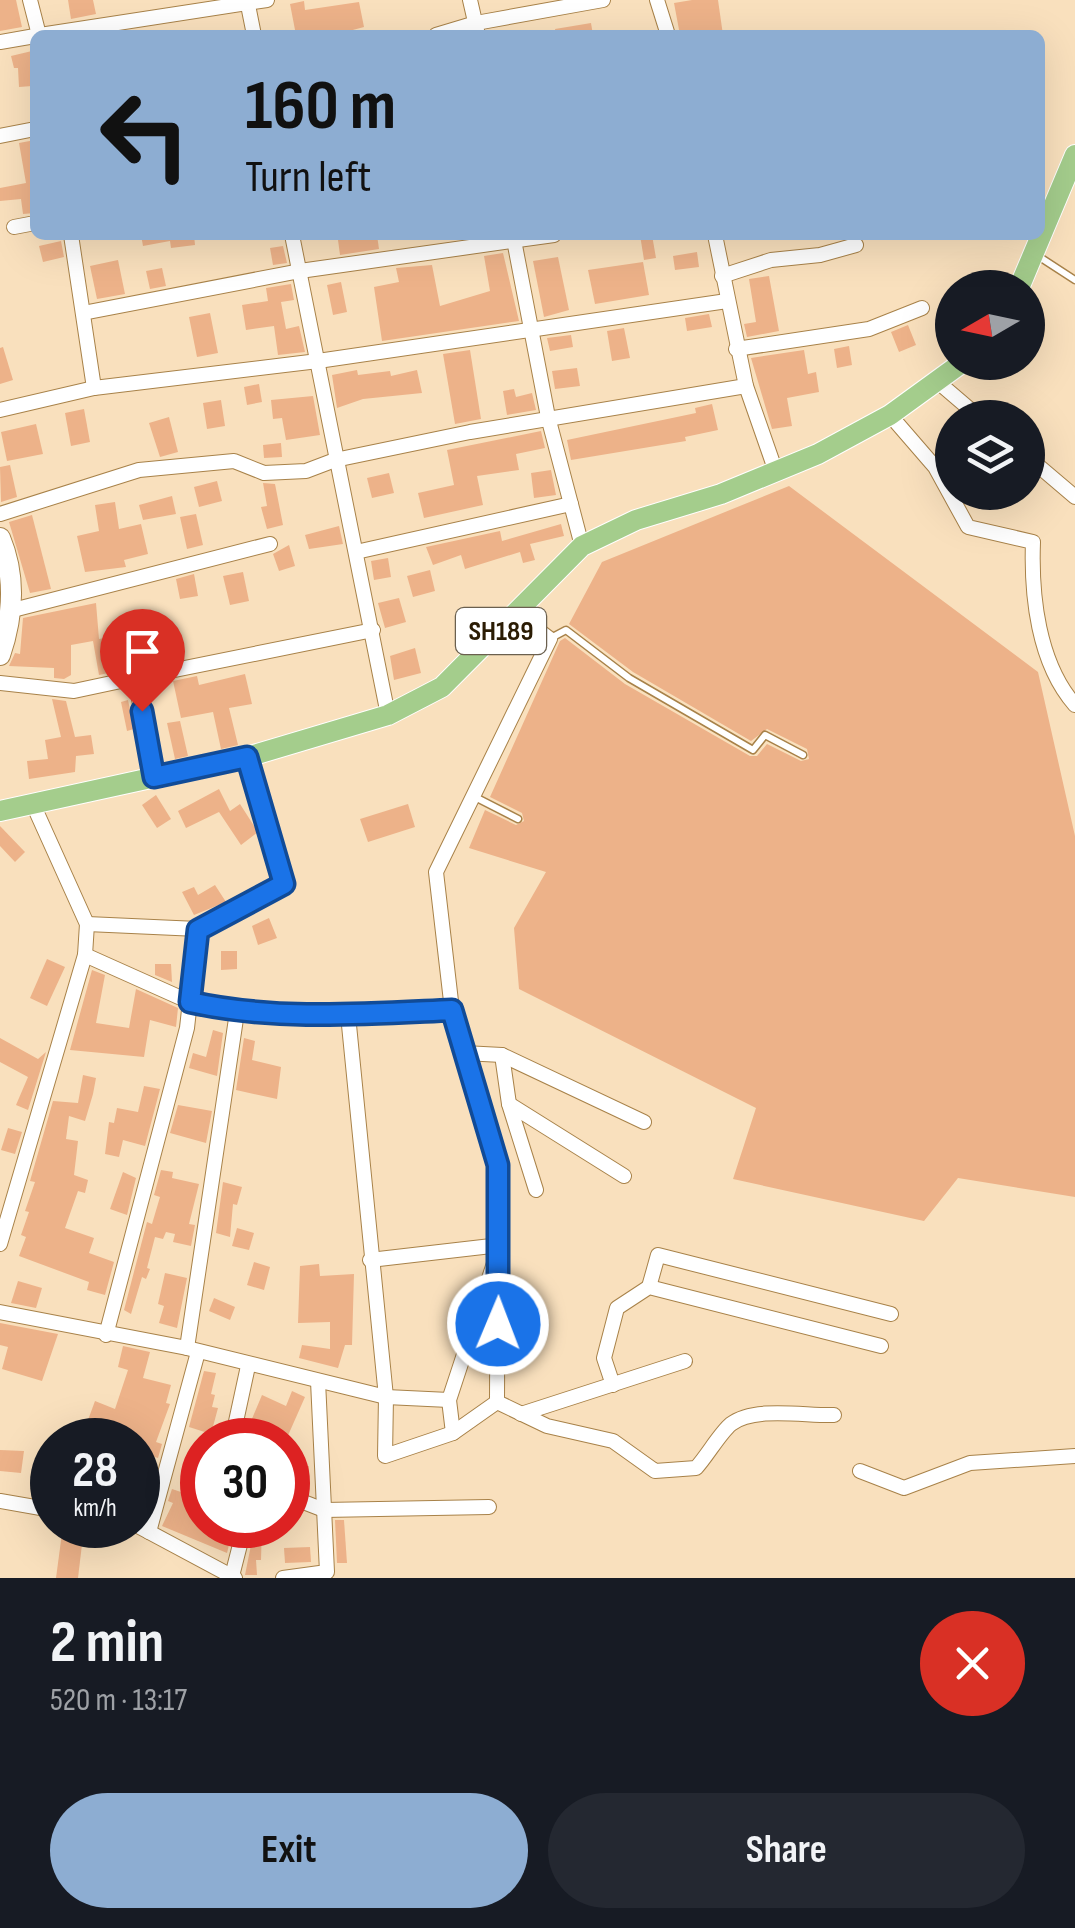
<!DOCTYPE html>
<meta charset="utf-8">
<style>
:root{--surface:#171b24;--page:#242831;--text:#f1f3f6;--muted:#9ea1a6;--accent:#8dadd2}
body{margin:0;font-family:"Sofia Sans Condensed",sans-serif;background:var(--page);color:var(--text);height:100vh;display:flex;flex-direction:column;font-size:38px;white-space:nowrap}
*{box-sizing:border-box;margin:0}
p{font-size:32px;color:var(--muted)}
.icon{flex:none;width:55px;height:55px;fill:none;stroke:currentColor;stroke-width:2;stroke-linecap:round;stroke-linejoin:round}
.map{position:relative;height:1578px;overflow:hidden}
.side{display:flex;flex-direction:column;background:var(--surface);flex:1}
.side>*{flex:none}
.guide{position:absolute;left:30px;top:30px;width:1015px;height:210px;border-radius:15px;box-shadow:0 10px 40px #0002;background:#8dadd2;color:#111;overflow:hidden}
.needle{width:65px;rotate:261deg}
.tools{position:absolute;left:935px;top:270px;display:grid;gap:20px}
.tools a{display:grid;place-items:center;width:110px;height:110px;border-radius:50%;background:var(--surface);box-shadow:0 10px 40px #0002;font-size:50px}
.speed{position:absolute;left:30px;top:1418px;display:flex;gap:20px;font-size:50px;font-weight:700;text-align:center}
.speed>*{display:grid;place-content:center;width:130px;height:130px;border-radius:50%;background:var(--surface);box-shadow:0 10px 40px #0002;line-height:1}
.speed small{font-size:25px;font-weight:400}
.speed .limit{border:15px solid #d22;background:#fff;color:#111}
.pin{position:absolute;display:grid;place-items:center;width:85px;height:85px;color:#fff;margin:-102px -42px;border-radius:50% 50% 50% 0;rotate:-45deg;box-shadow:0 0 10px #0007}
.pin .icon{rotate:45deg}
.me{position:absolute;width:110px;margin:-55px;rotate:1deg;stroke-linejoin:round;filter:drop-shadow(0 0 8px #0008)}
.turn{display:flex;align-items:center;gap:35px;height:210px;padding:0 50px;font-size:45px}
.turn .icon{width:130px;height:130px;stroke-width:2.5}
.turn b{display:block;font-size:70px;line-height:85px}
.round{display:grid;place-items:center;flex:none;width:105px;height:105px;border-radius:52px;background:var(--page)}
.overview{display:flex;align-items:center;justify-content:space-between;height:170px;padding:0 50px}
h1{font-size:60px;font-weight:700;line-height:75px}
.cta{display:flex;gap:20px;margin-top:auto;padding:20px 50px}
.cta a{flex:1;height:115px;border-radius:60px;background:var(--accent);color:#111;font-size:40px;font-weight:700;line-height:115px;text-align:center}
.cta a+a{background:var(--page);color:var(--text)}
.map>svg:first-child{display:block}
.building{fill:#edb289}
.lines{fill:none;stroke-linecap:round;stroke-linejoin:round}
.service-casing{stroke:#a88249;stroke-width:9}
.minor-casing{stroke:#a88249;stroke-width:16}
.secondary-casing{stroke:#a88249;stroke-width:22}
.primary-casing{stroke:#fff;stroke-width:22}
.service{stroke:#fff;stroke-width:6}
.minor{stroke:#fff;stroke-width:14}
.secondary{stroke:#fff;stroke-width:20}
.primary{stroke:#a4cd8c;stroke-width:20}
.route-casing{stroke:#114b97;stroke-width:25}
.route{stroke:#1a73e8;stroke-width:18}
.labels{text-anchor:middle;dominant-baseline:central;stroke-width:8;stroke-linejoin:round;paint-order:stroke}
.shield{fill:#fff;stroke:#6b604f;stroke-width:2.5}
.shield-label{font-size:28px;font-weight:bold;fill:#2b1c04}
</style>
<div class="map">
<svg width="1075" height="1578" viewBox="0 0 1075 1578">
<rect width="100%" height="100%" fill="#f9e0bd"/>
<g class="building">
<polygon points="0,0 16,0 22,27 0,31"/>
<polygon points="68,0 93,0 96,14 71,19"/>
<polygon points="692,0 718,0 723,35 680,35 674,3"/>
<polygon points="304,1 305,10 359,2 364,27 334,35 296,35 290,4"/>
<polygon points="591,23 593,35 556,35 555,29"/>
<polygon points="32,51 32,86 19,87 18,68 14,68 11,56"/>
<polygon points="35,140 35,213 23,214 21,199 0,201 0,188 26,183 19,143"/>
<polygon points="141,235 194,235 195,245 171,248 170,241 143,246"/>
<polygon points="350,235 377,235 379,249 340,255 338,240"/>
<polygon points="640,235 652,235 656,258 644,260"/>
<polygon points="61,241 64,257 43,262 39,246"/>
<polygon points="283,246 287,263 273,265 270,248"/>
<polygon points="697,252 699,267 675,270 673,256"/>
<polygon points="503,253 519,321 382,341 374,287 399,282 396,268 432,265 440,306 490,291 484,256"/>
<polygon points="558,257 569,310 544,317 533,261"/>
<polygon points="118,260 125,294 97,299 90,266"/>
<polygon points="643,262 649,295 595,304 588,270"/>
<polygon points="162,268 166,286 150,289 146,271"/>
<polygon points="769,276 779,331 747,337 744,324 756,322 749,279"/>
<polygon points="341,282 347,312 333,315 327,285"/>
<polygon points="291,284 294,300 281,302 286,329 299,326 305,352 278,355 274,326 246,330 242,305 268,301 266,288"/>
<polygon points="210,313 218,353 197,357 189,317"/>
<polygon points="709,314 712,327 687,331 685,318"/>
<polygon points="908,325 916,345 899,352 891,332"/>
<polygon points="624,328 630,358 612,361 607,331"/>
<polygon points="571,335 573,347 550,351 547,338"/>
<polygon points="849,346 852,365 837,368 834,349"/>
<polygon points="3,347 13,380 0,384 0,348"/>
<polygon points="470,350 481,419 455,424 443,354"/>
<polygon points="804,350 808,374 816,372 819,392 787,398 792,426 772,429 751,358"/>
<polygon points="577,368 580,386 555,389 552,371"/>
<polygon points="357,370 358,375 390,371 391,376 417,370 422,393 363,399 337,408 332,375"/>
<polygon points="259,384 262,402 247,405 244,387"/>
<polygon points="514,389 516,397 532,393 536,410 507,415 503,391"/>
<polygon points="313,396 320,435 286,440 282,418 273,419 271,400"/>
<polygon points="221,400 225,426 207,429 203,403"/>
<polygon points="712,404 718,430 685,437 686,441 571,460 567,440 696,413 695,408"/>
<polygon points="84,409 90,442 71,446 65,413"/>
<polygon points="169,417 178,452 160,457 149,423"/>
<polygon points="36,424 43,454 7,461 1,432"/>
<polygon points="541,431 545,448 516,454 519,470 477,476 483,505 424,518 418,493 454,485 447,450"/>
<polygon points="281,443 282,457 264,458 263,445"/>
<polygon points="10,465 17,497 1,502 0,467"/>
<polygon points="551,470 556,495 534,498 531,473"/>
<polygon points="389,473 394,493 372,498 367,478"/>
<polygon points="217,481 222,501 199,507 194,487"/>
<polygon points="263,483 275,484 283,525 267,529 261,507 267,506"/>
<polygon points="789,486 1038,672 1075,836 1075,1197 958,1178 924,1221 733,1179 756,1108 519,989 514,928 546,872 469,848 485,810 516,825 524,821 522,813 490,797 560,641 565,638 625,684 750,756 757,756 767,744 801,761 809,759 807,749 767,729 751,741 633,672 569,624 602,562"/>
<polygon points="172,496 176,514 143,520 139,505"/>
<polygon points="115,502 119,529 141,524 148,554 124,560 126,567 85,572 77,536 99,531 95,505"/>
<polygon points="196,514 203,545 187,549 180,517"/>
<polygon points="32,515 51,589 30,593 9,522"/>
<polygon points="561,524 564,536 530,544 535,560 523,563 520,552 465,569 461,555 433,565 426,547 500,531 502,541"/>
<polygon points="339,526 343,544 309,549 305,535"/>
<polygon points="289,545 295,566 279,571 273,554"/>
<polygon points="388,558 391,577 374,580 371,561"/>
<polygon points="430,570 435,591 413,597 407,576"/>
<polygon points="243,572 249,601 230,605 223,576"/>
<polygon points="194,574 198,596 180,599 176,579"/>
<polygon points="399,598 406,622 385,628 378,603"/>
<polygon points="96,603 99,639 163,627 170,660 99,675 93,641 71,645 71,675 64,679 54,678 54,668 9,666 15,653 20,654 23,618"/>
<polygon points="415,648 421,673 394,680 390,656"/>
<polygon points="245,674 252,704 229,708 238,745 221,749 213,712 181,718 173,681 197,676 199,685"/>
<polygon points="52,699 66,701 75,737 91,735 94,754 76,756 75,772 29,779 27,761 48,759 45,740 61,737"/>
<polygon points="128,700 134,729 127,731 121,702"/>
<polygon points="180,721 188,756 175,759 167,723"/>
<polygon points="219,789 230,811 240,804 258,832 241,845 219,812 186,828 178,811"/>
<polygon points="156,795 171,819 157,828 142,805"/>
<polygon points="408,804 415,827 368,842 360,819"/>
<polygon points="0,826 25,852 15,862 0,846"/>
<polygon points="215,885 226,902 194,915 182,892 194,887 198,895"/>
<polygon points="269,918 277,938 258,945 252,926"/>
<polygon points="221,951 237,951 237,969 221,970"/>
<polygon points="47,959 65,967 47,1006 30,998"/>
<polygon points="155,964 171,964 172,982 155,975"/>
<polygon points="92,970 105,975 96,1023 129,1028 136,989 178,1008 176,1027 150,1020 144,1057 70,1050"/>
<polygon points="213,1030 223,1033 217,1076 189,1068 193,1053 206,1057"/>
<polygon points="0,1038 38,1059 46,1052 28,1110 16,1105 28,1077 0,1062"/>
<polygon points="244,1038 255,1041 252,1060 281,1067 277,1099 236,1090"/>
<polygon points="83,1075 96,1078 93,1094 85,1121 69,1116 66,1139 78,1141 74,1175 88,1180 85,1193 78,1191 65,1228 94,1238 89,1253 114,1262 105,1295 87,1290 89,1282 19,1256 26,1237 21,1235 29,1212 25,1211 35,1182 30,1181 53,1101 78,1103"/>
<polygon points="144,1086 160,1089 145,1146 123,1140 119,1157 105,1154 109,1122 114,1123 117,1108 138,1112"/>
<polygon points="178,1105 212,1111 206,1143 170,1133"/>
<polygon points="8,1128 22,1132 15,1154 1,1150"/>
<polygon points="161,1170 173,1172 172,1178 199,1184 189,1224 195,1225 191,1246 173,1242 175,1234 166,1232 163,1239 155,1237 147,1268 150,1269 146,1279 142,1277 131,1314 124,1310 147,1222 152,1224 160,1197 154,1195"/>
<polygon points="123,1172 136,1178 127,1215 110,1209"/>
<polygon points="223,1182 242,1187 237,1205 233,1204 230,1237 216,1233"/>
<polygon points="237,1228 254,1233 249,1250 232,1246"/>
<polygon points="254,1262 270,1267 264,1290 247,1285"/>
<polygon points="319,1264 320,1276 354,1274 352,1345 345,1345 338,1368 299,1358 302,1345 330,1349 330,1322 298,1323 300,1266"/>
<polygon points="165,1273 187,1278 177,1328 159,1323 164,1306 158,1304"/>
<polygon points="18,1281 42,1288 36,1308 11,1303"/>
<polygon points="214,1298 235,1307 230,1320 209,1311"/>
<polygon points="0,1323 58,1334 42,1381 2,1369 8,1347 0,1345"/>
<polygon points="123,1346 150,1352 143,1378 171,1385 166,1403 170,1404 156,1442 162,1444 158,1458 138,1452 138,1440 102,1440 107,1427 88,1420 95,1401 115,1409 128,1370 118,1367"/>
<polygon points="204,1371 216,1373 211,1394 215,1395 212,1407 218,1408 211,1434 189,1427"/>
<polygon points="292,1391 305,1397 286,1440 243,1440 262,1395 286,1406"/>
<polygon points="0,1450 24,1451 21,1473 0,1471"/>
<rect x="288" y="1466" width="21" height="16"/>
<polygon points="172,1489 202,1499 202,1525 234,1525 227,1553 162,1526 173,1503 168,1501"/>
<polygon points="335,1520 344,1520 347,1563 337,1563"/>
<polygon points="255,1525 262,1525 261,1560 256,1560 257,1575 245,1575"/>
<polygon points="62,1533 83,1536 78,1578 56,1578"/>
<polygon points="310,1547 311,1562 285,1563 284,1548"/>
</g>
<g class="lines">
<g class="service-casing">
<g id="service">
<polyline points="1038,256 1075,280"/>
<polyline points="551,638 566,630 629,678 753,750 765,735 803,755"/>
<polyline points="473,796 518,819"/>
</g>
</g>
<g class="minor-casing">
<g id="minor">
<polyline points="30,0 39,35"/>
<polyline points="247,0 254,35"/>
<polyline points="470,0 478,35"/>
<polyline points="657,0 668,35"/>
<polyline points="40,35 267,0"/>
<polyline points="436,35 476,23 603,0"/>
<polyline points="0,42 35,36"/>
<polyline points="0,136 35,129"/>
<polyline points="14,227 35,223"/>
<polyline points="71,235 94,388"/>
<polyline points="292,235 388,715"/>
<polyline points="513,235 548,417 582,546"/>
<polyline points="715,235 746,386 776,472"/>
<polyline points="722,276 771,260 820,255 856,245"/>
<polyline points="83,313 300,271 554,235"/>
<polyline points="736,349 869,329 922,308"/>
<polyline points="938,382 980,418"/>
<polyline points="0,410 94,388 318,361 727,301"/>
<path d="M890,415L935,467L968,527L1033,542C1031,595 1038,663 1075,705"/>
<polyline points="1028,457 1075,497"/>
<polyline points="0,514 139,470 234,461 264,473 306,471 335,460 470,432 746,386"/>
<polyline points="356,552 571,504"/>
<polyline points="13,610 270,544"/>
<path d="M518,615L550,639L436,872L452,1010L498,1165L497,1402L547,1426L613,1441L655,1471L696,1468C707,1456 720,1433 731,1424C754,1406 805,1416 834,1415"/>
<polyline points="135,678 373,630"/>
<polyline points="0,683 74,691 135,678 154,777"/>
<polyline points="87,924 198,929 284,884 247,757"/>
<polyline points="85,955 190,1002 237,1012"/>
<polyline points="348,1015 386,1397 385,1456 453,1433 497,1402"/>
<polyline points="464,1053 502,1055 644,1122"/>
<polyline points="502,1055 509,1104 536,1190"/>
<polyline points="509,1104 624,1176"/>
<polyline points="0,1244 85,955 87,924 32,802"/>
<polyline points="370,1260 500,1245 449,1400 453,1433"/>
<polyline points="649,1287 658,1255 891,1314"/>
<polyline points="0,1312 187,1348 386,1397 449,1400"/>
<polyline points="106,1335 187,1028 198,929"/>
<polyline points="187,1348 237,1012 348,1015 452,1010"/>
<polyline points="613,1385 604,1358 617,1308 649,1287 881,1346"/>
<polyline points="521,1414 685,1361"/>
<polyline points="232,1440 248,1366"/>
<polyline points="860,1471 904,1488 970,1463 1075,1456"/>
<polyline points="288,1496 324,1510 489,1507"/>
<polyline points="0,1501 52,1510"/>
<polyline points="136,1525 235,1578"/>
<polyline points="149,1532 198,1352"/>
<polyline points="232,1576 245,1525"/>
<polyline points="283,1578 327,1572 318,1381"/>
</g>
</g>
<g class="secondary-casing">
<path id="secondary" d="M0,538C16,576 13,617 0,655"/>
</g>
<g class="primary-casing">
<g id="primary">
<polyline points="1019,288 1075,155"/>
<polyline points="0,811 247,757 388,715 442,687 582,546 636,520 721,494 818,454 890,415 963,362"/>
</g>
</g>
<use href="#service" class="service"/>
<use href="#minor" class="minor"/>
<use href="#secondary" class="secondary"/>
<use href="#primary" class="primary"/>
</g>
<g class="lines">
<g class="route-casing">
<path id="route" d="M142,711L154,777L247,757L284,884L198,930L190,1002C276,1021 364,1014 452,1010L498,1165V1324"/>
</g>
<use href="#route" class="route"/>
</g>
<g class="labels">
<rect class="shield" x="456" y="608" width="90" height="46" rx="8"/>
<g class="shield-label">
<text x="501" y="631">SH189</text>
</g>
</g>
</svg>
<div class="tools">
<a><svg class="needle" viewBox="-14 -14 28 28"><path d="M0-13l5 13h-10z" fill="#e53935"/><path d="M0 13l5-13h-10z" fill="#9ea1a6"/></svg></a>
<a><svg class="icon" aria-label="layers" viewBox="0 0 24 24"><path d="M12 4l9 5-9 5-9-5zM3 14l9 5 9-5"/></svg></a>
</div>
<div class="speed"><div>28<small>km/h</small></div><div class="limit">30</div></div>
<div class="pin" style="left:142px;top:711px;background:#d93025"><svg class="icon" aria-label="arrive" viewBox="0 0 24 24"><path d="M6 21V4h12l-3 4 3 4H6"/></svg></div>
<svg class="me" style="left:498px;top:1324px" viewBox="-20 -20 40 40"><circle r="17" fill="#1a73e8" stroke="#fff" stroke-width="3"/><path d="M0-11L8 9 0 5-8 9z" fill="#fff"/></svg>
<div class="guide">
<div class="turn"><svg class="icon" aria-label="left" viewBox="0 0 24 24"><path d="M17 20v-9H6M10 6l-5 5 5 5"/></svg><div><b>160 m</b>Turn left</div></div>
</div>
</div>
<section class="side">
<div class="overview"><div><h1>2 min</h1><p>520 m · 13:17</p></div><a class="round" style="background:#d93025;color:#fff"><svg class="icon" aria-label="close" viewBox="0 0 24 24"><path d="M6 6l12 12M18 6L6 18"/></svg></a></div>
<div class="cta"><a>Exit</a><a>Share</a></div>
</section>
